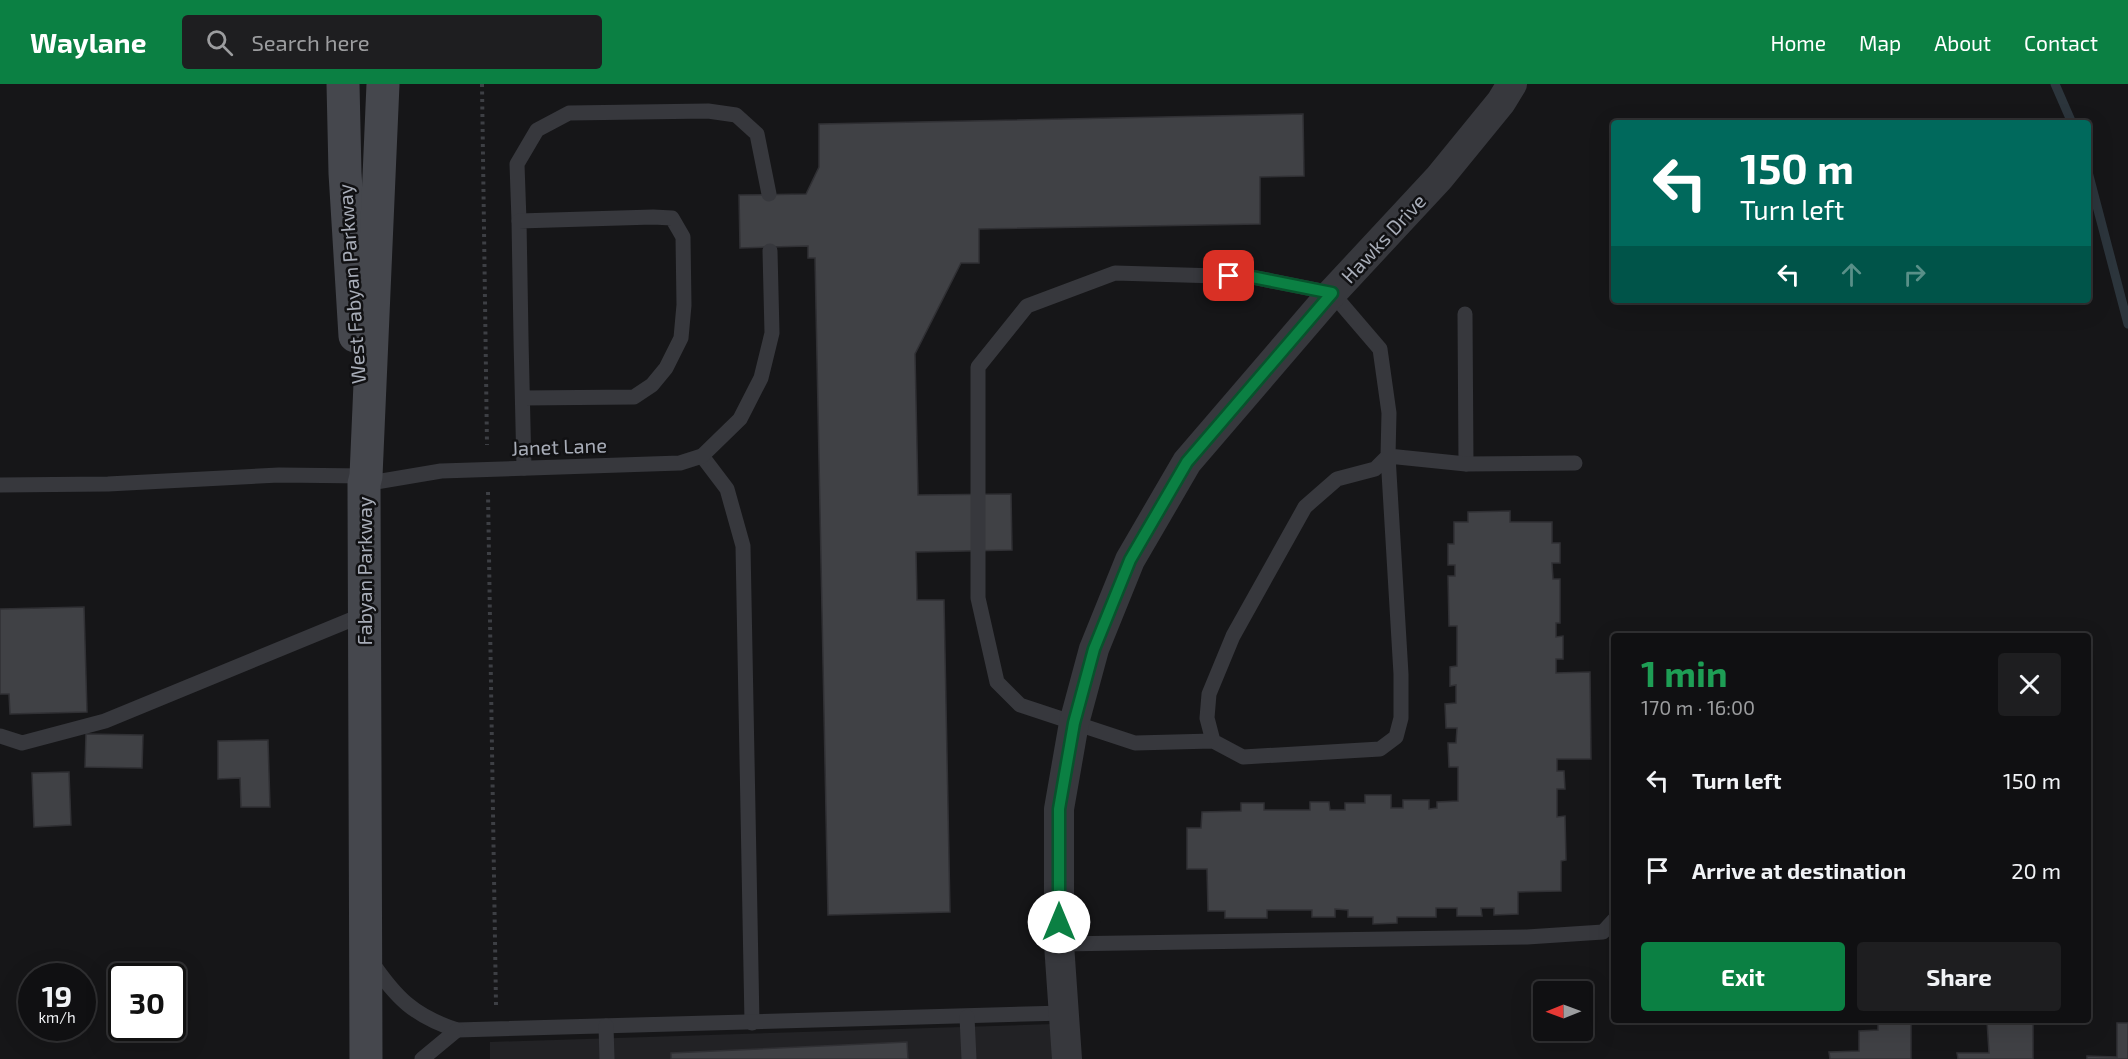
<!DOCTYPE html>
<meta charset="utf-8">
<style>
:root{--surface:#101012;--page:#1e1e20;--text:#f1f3f6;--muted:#9c9d9f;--line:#303032;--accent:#0b8043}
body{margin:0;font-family:"Exo 2",sans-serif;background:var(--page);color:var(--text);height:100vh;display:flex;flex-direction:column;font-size:22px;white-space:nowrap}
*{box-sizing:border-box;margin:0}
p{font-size:20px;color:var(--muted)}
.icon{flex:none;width:33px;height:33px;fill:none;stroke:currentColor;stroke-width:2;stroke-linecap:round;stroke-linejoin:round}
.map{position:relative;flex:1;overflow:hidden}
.details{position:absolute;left:1611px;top:549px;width:480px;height:390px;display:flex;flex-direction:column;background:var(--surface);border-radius:6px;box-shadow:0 6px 24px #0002,0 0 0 2px var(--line)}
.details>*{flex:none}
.guide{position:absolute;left:1611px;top:36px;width:480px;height:183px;border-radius:6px;box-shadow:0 6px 24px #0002,0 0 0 2px var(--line);background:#00695c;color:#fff;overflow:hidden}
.needle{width:39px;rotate:269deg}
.tools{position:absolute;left:1533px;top:897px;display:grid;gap:12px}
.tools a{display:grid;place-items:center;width:60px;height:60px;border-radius:6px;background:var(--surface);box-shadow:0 6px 24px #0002,0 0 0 2px var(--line);font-size:30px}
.speed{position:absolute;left:18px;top:879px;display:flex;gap:12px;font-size:30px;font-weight:700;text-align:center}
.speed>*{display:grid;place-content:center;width:78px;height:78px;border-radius:50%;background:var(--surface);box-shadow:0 6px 24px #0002,0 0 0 2px var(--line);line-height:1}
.speed small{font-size:15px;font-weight:400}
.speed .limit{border:3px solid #111;border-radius:9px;background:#fff;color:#111}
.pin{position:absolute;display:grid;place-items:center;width:51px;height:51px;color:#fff;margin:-26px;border-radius:12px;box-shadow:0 3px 9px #0006}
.me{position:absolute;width:66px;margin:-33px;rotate:0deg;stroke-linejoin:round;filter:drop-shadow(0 0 4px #0008)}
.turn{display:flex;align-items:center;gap:21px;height:126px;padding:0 30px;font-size:27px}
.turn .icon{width:78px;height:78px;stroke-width:2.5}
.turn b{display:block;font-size:42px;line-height:51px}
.lanes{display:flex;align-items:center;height:57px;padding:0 30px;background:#0003;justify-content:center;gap:30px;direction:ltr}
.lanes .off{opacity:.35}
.round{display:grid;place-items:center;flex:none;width:63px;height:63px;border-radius:6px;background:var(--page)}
.head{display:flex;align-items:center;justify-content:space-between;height:102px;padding:0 30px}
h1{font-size:36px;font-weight:700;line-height:45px;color:#1e9e55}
.action{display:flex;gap:12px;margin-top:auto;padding:12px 30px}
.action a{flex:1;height:69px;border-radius:6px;background:var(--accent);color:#fff;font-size:24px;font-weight:700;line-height:69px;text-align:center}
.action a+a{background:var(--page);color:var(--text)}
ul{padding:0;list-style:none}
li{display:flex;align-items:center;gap:18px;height:90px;padding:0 30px}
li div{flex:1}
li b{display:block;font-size:22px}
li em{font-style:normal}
header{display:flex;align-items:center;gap:36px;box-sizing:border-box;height:84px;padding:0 30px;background:var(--accent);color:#fff}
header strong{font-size:28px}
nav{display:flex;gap:33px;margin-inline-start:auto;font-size:21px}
.search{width:420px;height:54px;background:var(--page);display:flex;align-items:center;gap:15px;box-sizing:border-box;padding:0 21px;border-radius:6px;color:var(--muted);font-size:22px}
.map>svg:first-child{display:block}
.built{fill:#222225}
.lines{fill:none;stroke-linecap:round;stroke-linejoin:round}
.stream{stroke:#2c353c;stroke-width:9}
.building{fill:#404145;stroke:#303034;stroke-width:1.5}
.path{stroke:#3d3f44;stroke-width:4;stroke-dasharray:3 4.5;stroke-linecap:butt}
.service{stroke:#37383d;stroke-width:15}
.minor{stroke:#37383d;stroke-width:30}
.secondary{stroke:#45474d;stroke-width:33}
.route-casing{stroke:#07532c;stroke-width:15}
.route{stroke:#0b8043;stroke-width:10}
.labels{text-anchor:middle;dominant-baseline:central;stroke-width:5;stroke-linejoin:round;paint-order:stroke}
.street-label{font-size:20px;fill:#a8adb8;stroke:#111113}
</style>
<header>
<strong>Waylane</strong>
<div class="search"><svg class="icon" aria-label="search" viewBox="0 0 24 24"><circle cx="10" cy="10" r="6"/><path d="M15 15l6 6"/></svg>Search here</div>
<nav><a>Home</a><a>Map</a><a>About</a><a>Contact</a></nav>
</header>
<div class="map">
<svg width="2128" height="975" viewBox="0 0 2128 975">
<rect width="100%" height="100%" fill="#161618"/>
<polygon class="built" points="1054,940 1055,975 490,975 490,958"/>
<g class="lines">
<g class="stream">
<polyline points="2055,0 2072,39"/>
<polyline points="2088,88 2128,240"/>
</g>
</g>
<g class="building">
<polygon points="1303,30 1304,92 1260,93 1260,140 979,145 979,179 961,179 915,270 918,411 1011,410 1012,466 916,468 917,516 944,516 950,828 828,831 815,174 808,174 808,162 740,164 739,111 806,110 819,83 819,40"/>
<polygon points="1510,427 1510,438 1552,438 1552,459 1560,459 1560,479 1552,479 1553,495 1560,495 1560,539 1556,539 1556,553 1563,552 1563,575 1556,575 1556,589 1590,588 1591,675 1557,675 1557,687 1564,687 1565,705 1557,705 1557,733 1565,732 1566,776 1561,777 1561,807 1518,808 1518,830 1494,831 1494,824 1481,824 1482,832 1457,832 1457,824 1436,824 1436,833 1397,833 1397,839 1373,840 1373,833 1348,833 1348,826 1335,825 1335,833 1312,833 1312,826 1267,826 1267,834 1225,834 1225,827 1208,827 1207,785 1187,785 1187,744 1201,744 1202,728 1241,727 1241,719 1264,719 1264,726 1310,726 1310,718 1329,718 1330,726 1345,726 1345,719 1365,719 1365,711 1391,711 1391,724 1403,724 1403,716 1429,716 1429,725 1437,724 1437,718 1458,717 1458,683 1449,683 1448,659 1456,659 1457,644 1446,644 1445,620 1456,619 1456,601 1450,602 1450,583 1457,582 1457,542 1449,542 1448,492 1455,492 1455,481 1448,481 1448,460 1454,460 1454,438 1468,438 1468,428"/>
<polygon points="84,523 87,628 10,630 9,610 0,610 0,525"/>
<polygon points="86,650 143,651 142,684 85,683"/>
<polygon points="268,656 270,723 241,723 240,694 218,695 218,657"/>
<polygon points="69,688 71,741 34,743 32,689"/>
<polygon points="1911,936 1911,975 1830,975 1829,968 1859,967 1859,947 1878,946 1878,939"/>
<polygon points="2033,936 2033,975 1958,975 1957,969 1989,969 1987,937"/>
<polygon points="2117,939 2128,939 2128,975 2087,975 2087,972 2117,973"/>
<polygon points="907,958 908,975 671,975 671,969"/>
</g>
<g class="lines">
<g class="path">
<polyline points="482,0 487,361"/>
<polyline points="488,408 496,921"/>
</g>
<g class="service">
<polyline points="519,137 517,80 537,46 569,29 708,27 736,31 757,50 769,110"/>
<polyline points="1465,230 1466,380"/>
<path d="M523,314L634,313L652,301L666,284L681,254L684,221L683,153L672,134L653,133L519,137C520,219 522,302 524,384"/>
<polyline points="702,372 727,405 743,462 752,939"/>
<polyline points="364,400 441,387 680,379 702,372 740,335 761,294 772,249 770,167"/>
<polyline points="0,401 108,400 279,391 366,392"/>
<polyline points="0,652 22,659 105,637 365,530"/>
<polyline points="1213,657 1135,659 1020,621 997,598 978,514 978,283 1027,222 1115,189 1252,193 1332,209 1380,265 1389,329 1388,372 1375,385 1337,395 1305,423 1233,552 1209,610 1207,634 1213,657 1243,673 1380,665 1396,653 1401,634 1401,590 1388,372 1466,380 1575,379"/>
<polyline points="1059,860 1527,853 1603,848 1614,836"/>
<path d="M371,877C396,914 414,932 457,946L1065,929"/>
<polyline points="967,933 969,975"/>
<polyline points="606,942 607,975"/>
<polyline points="422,975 457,946"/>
</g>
<polyline class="minor" points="1067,975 1059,860 1059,725 1074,639 1094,565 1130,476 1187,378 1332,209 1439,94 1501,18 1512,0"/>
<g class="secondary">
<polyline points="343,0 345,89 355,252"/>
<polyline points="366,975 364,400 366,392 383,0"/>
</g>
</g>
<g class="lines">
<g class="route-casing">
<polyline id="route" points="1059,838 1059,725 1074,639 1094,565 1130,476 1187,378 1332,209 1252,193 1229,192"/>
</g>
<use href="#route" class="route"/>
</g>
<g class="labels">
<g class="street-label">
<text transform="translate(1383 154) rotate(-47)">Hawks Drive</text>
<text transform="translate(351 200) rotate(-94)">West Fabyan Parkway</text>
<text transform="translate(559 362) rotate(-2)">Janet Lane</text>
<text transform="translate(364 487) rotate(-90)">Fabyan Parkway</text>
</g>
</g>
</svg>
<div class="tools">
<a><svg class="needle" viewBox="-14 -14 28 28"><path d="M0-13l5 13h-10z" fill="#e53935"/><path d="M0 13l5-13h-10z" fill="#9c9d9f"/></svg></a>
</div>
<div class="speed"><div>19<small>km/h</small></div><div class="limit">30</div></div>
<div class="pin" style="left:1229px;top:192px;background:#d93025"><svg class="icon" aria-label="arrive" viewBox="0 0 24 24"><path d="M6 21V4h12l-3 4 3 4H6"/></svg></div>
<svg class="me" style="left:1059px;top:838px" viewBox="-20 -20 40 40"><circle r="19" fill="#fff"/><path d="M0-13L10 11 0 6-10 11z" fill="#0b8043"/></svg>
<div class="guide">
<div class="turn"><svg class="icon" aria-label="left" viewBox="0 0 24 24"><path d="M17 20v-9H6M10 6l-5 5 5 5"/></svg><div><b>150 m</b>Turn left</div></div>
<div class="lanes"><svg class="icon" aria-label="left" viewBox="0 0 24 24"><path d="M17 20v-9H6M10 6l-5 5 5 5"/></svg><svg class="icon off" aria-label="ahead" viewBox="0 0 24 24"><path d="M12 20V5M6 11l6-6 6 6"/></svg><svg class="icon off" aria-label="right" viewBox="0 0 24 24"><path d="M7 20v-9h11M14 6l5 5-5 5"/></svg></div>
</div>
<section class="details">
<div class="head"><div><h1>1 min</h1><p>170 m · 16:00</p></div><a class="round"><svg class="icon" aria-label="close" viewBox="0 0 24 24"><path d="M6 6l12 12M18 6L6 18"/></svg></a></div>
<ul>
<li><svg class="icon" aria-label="left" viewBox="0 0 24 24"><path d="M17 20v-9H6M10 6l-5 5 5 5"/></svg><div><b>Turn left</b></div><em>150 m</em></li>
<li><svg class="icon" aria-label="arrive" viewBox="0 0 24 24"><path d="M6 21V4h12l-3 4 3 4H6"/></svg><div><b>Arrive at destination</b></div><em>20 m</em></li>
</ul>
<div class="action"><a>Exit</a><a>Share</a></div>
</section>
</div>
